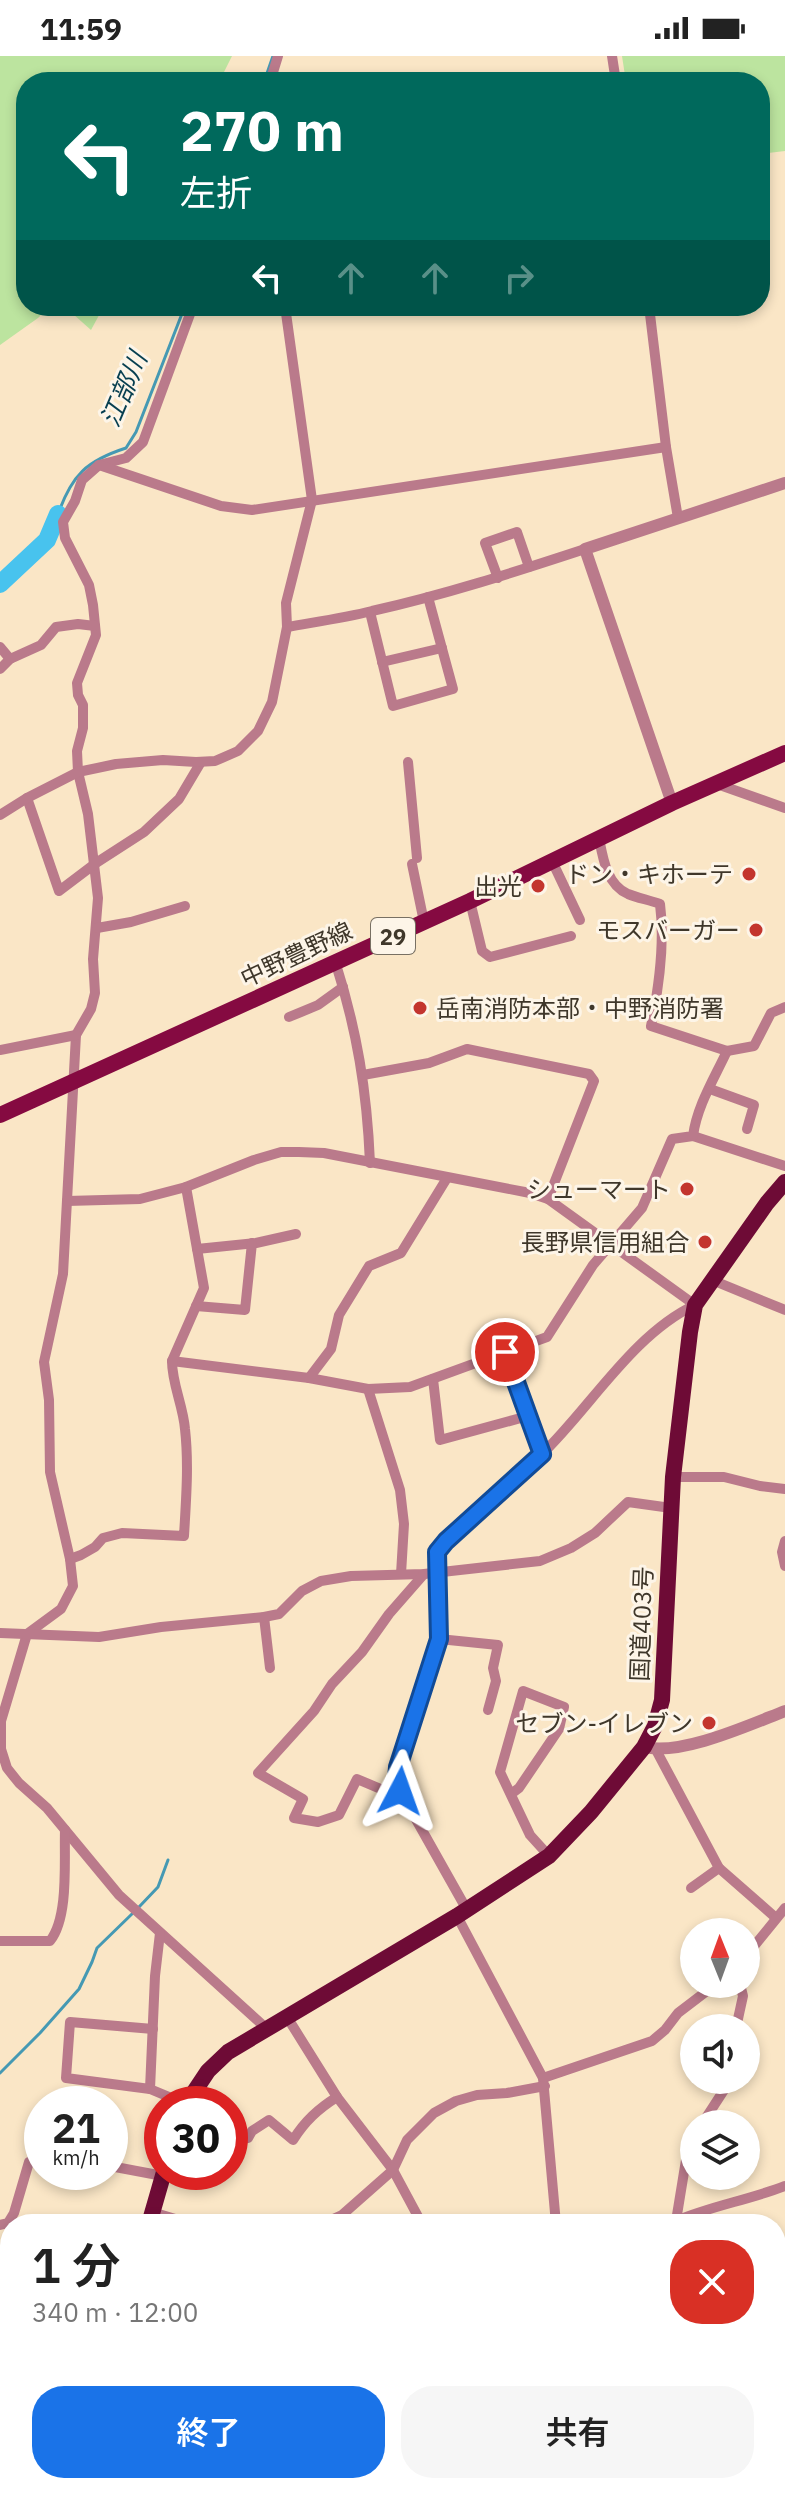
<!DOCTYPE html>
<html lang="ja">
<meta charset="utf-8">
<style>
:root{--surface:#fff;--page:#f6f6f6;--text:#222;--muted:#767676;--accent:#1a73e8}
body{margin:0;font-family:"IBM Plex Sans","Noto Sans JP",sans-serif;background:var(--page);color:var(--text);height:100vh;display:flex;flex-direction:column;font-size:30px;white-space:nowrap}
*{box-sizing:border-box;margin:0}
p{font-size:26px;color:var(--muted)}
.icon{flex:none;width:44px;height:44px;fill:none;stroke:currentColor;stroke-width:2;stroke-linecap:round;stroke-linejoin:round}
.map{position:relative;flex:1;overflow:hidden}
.side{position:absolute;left:0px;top:2158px;width:786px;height:280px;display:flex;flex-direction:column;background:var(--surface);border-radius:32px 32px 0 0;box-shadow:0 4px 12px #0003}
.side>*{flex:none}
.guide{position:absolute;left:16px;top:16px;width:754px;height:244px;border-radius:32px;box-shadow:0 4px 12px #0003;background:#00695c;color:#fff;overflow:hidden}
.needle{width:52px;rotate:359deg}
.fabs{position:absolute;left:680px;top:1862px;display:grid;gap:16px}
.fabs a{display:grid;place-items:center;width:80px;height:80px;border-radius:50%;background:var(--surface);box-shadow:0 4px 12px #0003;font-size:40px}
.speed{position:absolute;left:24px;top:2030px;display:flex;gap:16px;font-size:40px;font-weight:700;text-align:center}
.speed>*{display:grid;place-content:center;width:104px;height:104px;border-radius:50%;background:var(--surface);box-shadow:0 4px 12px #0003;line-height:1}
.speed small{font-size:20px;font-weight:400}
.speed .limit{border:12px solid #d22;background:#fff;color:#111}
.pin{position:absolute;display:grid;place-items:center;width:68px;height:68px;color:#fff;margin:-34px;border:4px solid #fff;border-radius:50%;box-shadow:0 2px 8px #0007}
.me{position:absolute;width:88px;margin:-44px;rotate:4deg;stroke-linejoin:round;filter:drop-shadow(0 0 6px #0008)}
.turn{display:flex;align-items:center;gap:28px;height:168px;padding:0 32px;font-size:36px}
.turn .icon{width:104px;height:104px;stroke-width:2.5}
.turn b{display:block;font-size:56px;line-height:68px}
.lanes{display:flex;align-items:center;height:76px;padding:0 32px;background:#0003;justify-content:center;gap:40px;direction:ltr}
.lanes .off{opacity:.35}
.round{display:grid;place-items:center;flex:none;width:84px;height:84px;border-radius:32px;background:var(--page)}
.summary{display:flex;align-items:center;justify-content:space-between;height:136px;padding:0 32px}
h1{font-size:48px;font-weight:600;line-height:60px}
.primary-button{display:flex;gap:16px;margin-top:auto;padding:16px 32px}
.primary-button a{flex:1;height:92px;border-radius:32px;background:var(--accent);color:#fff;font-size:32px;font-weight:600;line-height:92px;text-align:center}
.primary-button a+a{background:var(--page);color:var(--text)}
.status{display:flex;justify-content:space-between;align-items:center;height:56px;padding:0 40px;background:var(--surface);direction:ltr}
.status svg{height:22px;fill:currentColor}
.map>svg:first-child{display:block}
.green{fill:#bce49f}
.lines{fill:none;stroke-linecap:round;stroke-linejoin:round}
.stream{stroke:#4599b3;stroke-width:3}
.river{stroke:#48c3ee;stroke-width:18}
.minor{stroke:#ba7a8b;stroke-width:10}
.tertiary{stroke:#ba7a8b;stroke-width:12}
.primary{stroke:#850a41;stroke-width:16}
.trunk{stroke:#6e0b36;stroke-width:16}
.route-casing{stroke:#114b97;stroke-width:20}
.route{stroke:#1a73e8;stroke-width:14}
.poi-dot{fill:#c3352e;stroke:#fdf5e8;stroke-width:3}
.labels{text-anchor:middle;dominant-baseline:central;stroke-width:6;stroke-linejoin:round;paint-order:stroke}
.shield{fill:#fdf5e8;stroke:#787063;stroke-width:2}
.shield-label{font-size:22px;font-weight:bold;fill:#3f372a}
.poi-label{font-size:24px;fill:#3f372a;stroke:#fdf5e8;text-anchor:end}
.street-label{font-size:24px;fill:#3f372a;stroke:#fdf5e8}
.water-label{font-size:26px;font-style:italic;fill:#073f50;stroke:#fdf5e8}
</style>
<div class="status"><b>11:59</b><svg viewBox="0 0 49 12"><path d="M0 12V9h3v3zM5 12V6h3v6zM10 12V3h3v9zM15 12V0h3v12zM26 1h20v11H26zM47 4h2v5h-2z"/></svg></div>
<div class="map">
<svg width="785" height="2438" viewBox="0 0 785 2438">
<rect width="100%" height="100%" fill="#fae6c6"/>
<g class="green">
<polygon points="0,0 232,0 219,26 26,26 26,250 50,250 38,262 0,289"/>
<polygon points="622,0 785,0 785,95 760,98 760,26 626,26"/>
<polygon points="64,250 104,250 91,274"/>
</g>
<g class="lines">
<g class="stream">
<polyline points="264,26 273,0"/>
<path d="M58,458C72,419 86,405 126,392L136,376L185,250"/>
<polyline points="139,1851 158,1831 168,1804"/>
<polyline points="0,2017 40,1977 79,1933 92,1906 97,1892 134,1856"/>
</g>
<polyline class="river" points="0,528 47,484 58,458"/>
<g class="minor">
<polyline points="612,0 616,26"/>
<polyline points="270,26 278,0"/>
<polyline points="193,250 143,386 126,402 99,409 82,424 75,445 63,466 65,482 89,529 93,549 96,579 77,627 78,639 83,649 83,672 77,695 78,716 88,758 98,842 93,903 95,937 91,953 76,979 63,1218 44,1306 49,1344 50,1416 70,1503 73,1530 61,1553 27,1578 1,1665 1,1693 7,1712 19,1727 47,1752 119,1839 267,1973"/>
<polyline points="649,250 666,391 678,462"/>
<polyline points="99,409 221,450 252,454 666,391"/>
<polyline points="498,522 485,487 517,476 529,511"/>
<polyline points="370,556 393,650 453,633 428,541"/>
<path d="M287,571C315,566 344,562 372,555C444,539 515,516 585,493"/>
<polyline points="0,591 10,603"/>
<polyline points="382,606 442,592"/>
<polyline points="0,613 10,603 41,589 56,571 78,568 95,570"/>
<polyline points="408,706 417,802"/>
<polyline points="717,728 785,752"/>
<polyline points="27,742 59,835 96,807 144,776 179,743 201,706"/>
<polyline points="0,759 27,742 78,716 116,708 163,704 196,706 215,705 238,695 258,675 272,646 287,571 286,547 312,444 285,250"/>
<path d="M599,782C603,803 607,829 628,838C638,842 649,844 660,848C665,887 659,931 651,970L727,995L754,990L771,957L785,951"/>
<polyline points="552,805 580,864"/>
<polyline points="412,808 424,866"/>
<polyline points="470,845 482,895 490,901 571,880"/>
<polyline points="97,872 131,866 185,850"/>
<path d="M335,905C357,974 367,1035 370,1107"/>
<polyline points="289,961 318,949 343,931"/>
<polyline points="0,994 76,979"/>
<polyline points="363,1019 429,1007 467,993 589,1018 594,1025 548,1143"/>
<polyline points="710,1033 754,1049 747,1073"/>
<polyline points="693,1080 785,1110"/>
<path d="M67,1145L140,1143L186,1131L254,1104L281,1096H299L324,1097L530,1137L548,1143L695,1249C633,1278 590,1352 542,1398C511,1429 478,1456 446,1485L437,1496L439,1583L398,1711L397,1723L400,1735L467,1854"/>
<polyline points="197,1193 256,1187 296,1178"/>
<polyline points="712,1224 785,1254"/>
<polyline points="196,1250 245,1254 252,1187"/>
<polyline points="505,1296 542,1398"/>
<path d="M172,1305L309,1322L368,1333L410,1331L547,1281L593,1209L642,1152L672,1083L693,1080C697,1050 714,1023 727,995"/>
<polyline points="309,1322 331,1293 339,1259 369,1210 401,1197 447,1122"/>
<polyline points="433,1323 440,1384 528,1360"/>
<polyline points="368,1333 400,1434 404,1468 401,1518"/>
<polyline points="673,1421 724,1421 760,1430 785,1433"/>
<polyline points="785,1485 782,1496 785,1510"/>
<path d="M70,1503L81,1499L95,1491L103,1482L122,1477L184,1480C186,1444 189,1409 185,1373C183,1349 172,1328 172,1305L204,1232L186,1131"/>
<polyline points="264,1561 270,1612"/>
<polyline points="0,1577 99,1581 161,1571 264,1561 279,1558 302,1535 321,1525 351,1520 424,1518 540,1505 571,1492 595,1477 628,1446 671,1452"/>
<polyline points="439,1583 498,1589 493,1612 496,1625 488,1654"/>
<polyline points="656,1694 719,1812 776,1862"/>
<polyline points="400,1735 390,1737 357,1723 339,1759 318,1766 294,1762 303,1743 258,1717 314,1655 332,1628 362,1596 389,1558 424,1518"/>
<polyline points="511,1738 519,1732 559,1673 564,1651 523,1635 500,1716 530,1779 549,1800"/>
<polyline points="691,1832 719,1812"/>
<polyline points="457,1860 543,2022 556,2168"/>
<polyline points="160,1877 155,1920 150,2033 186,2048"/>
<path d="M0,1885H50C69,1861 64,1805 65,1774"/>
<polyline points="746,1900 785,1852"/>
<polyline points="287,1961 337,2041 393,2114 422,2168"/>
<polyline points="736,1972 743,1940 740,1928"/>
<polyline points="543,2022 652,1985 665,1974 678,1957 716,1928"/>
<polyline points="150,2033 66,2022 70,1966 153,1973"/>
<polyline points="702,2068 724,2034 726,2024"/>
<path d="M248,2082L252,2075L269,2064L293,2084C305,2065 318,2053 337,2041"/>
<polyline points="110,2110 163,2120"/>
<polyline points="152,2156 192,2168"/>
<path d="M676,2165C711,2150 749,2144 785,2130"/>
<polyline points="322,2168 342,2159 393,2114 407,2084 434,2057 456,2045 477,2039 507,2037 545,2030"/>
<polyline points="667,2168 676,2165 686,2104 694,2079"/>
<polyline points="0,2169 8,2167 14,2157 29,2106 42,2106"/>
<polyline points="0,2358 10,2320"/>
<polyline points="0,2436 6,2438"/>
<polyline points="363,2436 368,2438"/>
<polyline points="269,2438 276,2428"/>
<polyline points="435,2438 445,2428"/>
<polyline points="520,2438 522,2428"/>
</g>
<g class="tertiary">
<polyline points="672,747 585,493 785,427"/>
<path d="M644,1691C681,1700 749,1669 785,1655"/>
<polyline points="776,2252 785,2248"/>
<polyline points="80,2436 108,2428"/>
</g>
<polyline class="primary" points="0,1059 470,845 672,747 785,697"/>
<g class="trunk">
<polyline points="186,2048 208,2015 228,1996 457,1860 549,1800 591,1756 644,1691 655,1670 662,1644 673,1421 690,1276 695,1249 767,1147 785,1126"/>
<polyline points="149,2168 164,2116"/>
<polyline points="79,2438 83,2428"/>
</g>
</g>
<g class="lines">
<g class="route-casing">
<polyline id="route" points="400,1735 397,1723 398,1711 439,1583 437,1496 446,1485 542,1398 505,1296"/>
</g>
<use href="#route" class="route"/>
</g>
<g class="poi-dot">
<circle cx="749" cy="818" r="8"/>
<circle cx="538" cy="830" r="8"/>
<circle cx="756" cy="874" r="8"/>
<circle cx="420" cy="952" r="8"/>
<circle cx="687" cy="1133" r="8"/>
<circle cx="705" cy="1186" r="8"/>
<circle cx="709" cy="1667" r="8"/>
</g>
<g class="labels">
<rect class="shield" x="371" y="862" width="44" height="36" rx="6"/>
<g class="shield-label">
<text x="393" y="880">29</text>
</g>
<g class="poi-label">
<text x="733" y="818">ドン・キホーテ</text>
<text x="522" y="830">出光</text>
<text x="740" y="874">モスバーガー</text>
<text x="436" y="952" text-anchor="start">岳南消防本部・中野消防署</text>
<text x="671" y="1133">シューマート</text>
<text x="689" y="1186">長野県信用組合</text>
<text x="693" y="1667">セブン-イレブン</text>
</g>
<g class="street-label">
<text transform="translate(296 898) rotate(-25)">中野豊野線</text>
<text transform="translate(641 1568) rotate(-88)">国道403号</text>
</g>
<g class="water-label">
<text transform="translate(123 333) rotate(-67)">江部川</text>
</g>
</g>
</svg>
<div class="fabs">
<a><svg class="needle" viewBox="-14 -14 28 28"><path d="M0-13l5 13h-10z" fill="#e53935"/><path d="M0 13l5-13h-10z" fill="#767676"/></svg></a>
<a><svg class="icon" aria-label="sound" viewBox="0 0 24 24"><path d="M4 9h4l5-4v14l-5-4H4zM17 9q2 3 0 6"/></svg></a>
<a><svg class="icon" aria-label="layers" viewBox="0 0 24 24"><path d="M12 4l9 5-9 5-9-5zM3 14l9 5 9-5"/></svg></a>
</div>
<div class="speed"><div>21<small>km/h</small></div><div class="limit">30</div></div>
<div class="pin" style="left:505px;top:1296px;background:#d93025"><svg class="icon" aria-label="arrive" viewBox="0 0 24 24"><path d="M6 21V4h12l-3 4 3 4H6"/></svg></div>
<svg class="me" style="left:400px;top:1735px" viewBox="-20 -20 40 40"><path d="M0-17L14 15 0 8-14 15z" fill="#1a73e8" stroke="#fff" stroke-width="4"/></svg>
<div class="guide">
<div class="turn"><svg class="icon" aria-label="left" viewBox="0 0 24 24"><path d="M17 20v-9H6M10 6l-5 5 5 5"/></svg><div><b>270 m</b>左折</div></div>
<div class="lanes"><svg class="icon" aria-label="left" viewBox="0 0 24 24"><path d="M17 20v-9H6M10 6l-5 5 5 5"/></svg><svg class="icon off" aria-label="ahead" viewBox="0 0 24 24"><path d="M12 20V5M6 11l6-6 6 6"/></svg><svg class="icon off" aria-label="ahead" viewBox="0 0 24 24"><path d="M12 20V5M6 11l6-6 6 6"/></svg><svg class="icon off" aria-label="right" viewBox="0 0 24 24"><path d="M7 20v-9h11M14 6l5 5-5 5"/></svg></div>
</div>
<section class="side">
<div class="summary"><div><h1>1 分</h1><p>340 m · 12:00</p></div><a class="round" style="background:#d93025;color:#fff"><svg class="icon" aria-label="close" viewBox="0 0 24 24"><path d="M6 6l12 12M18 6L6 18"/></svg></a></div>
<div class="primary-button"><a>終了</a><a>共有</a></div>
</section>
</div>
